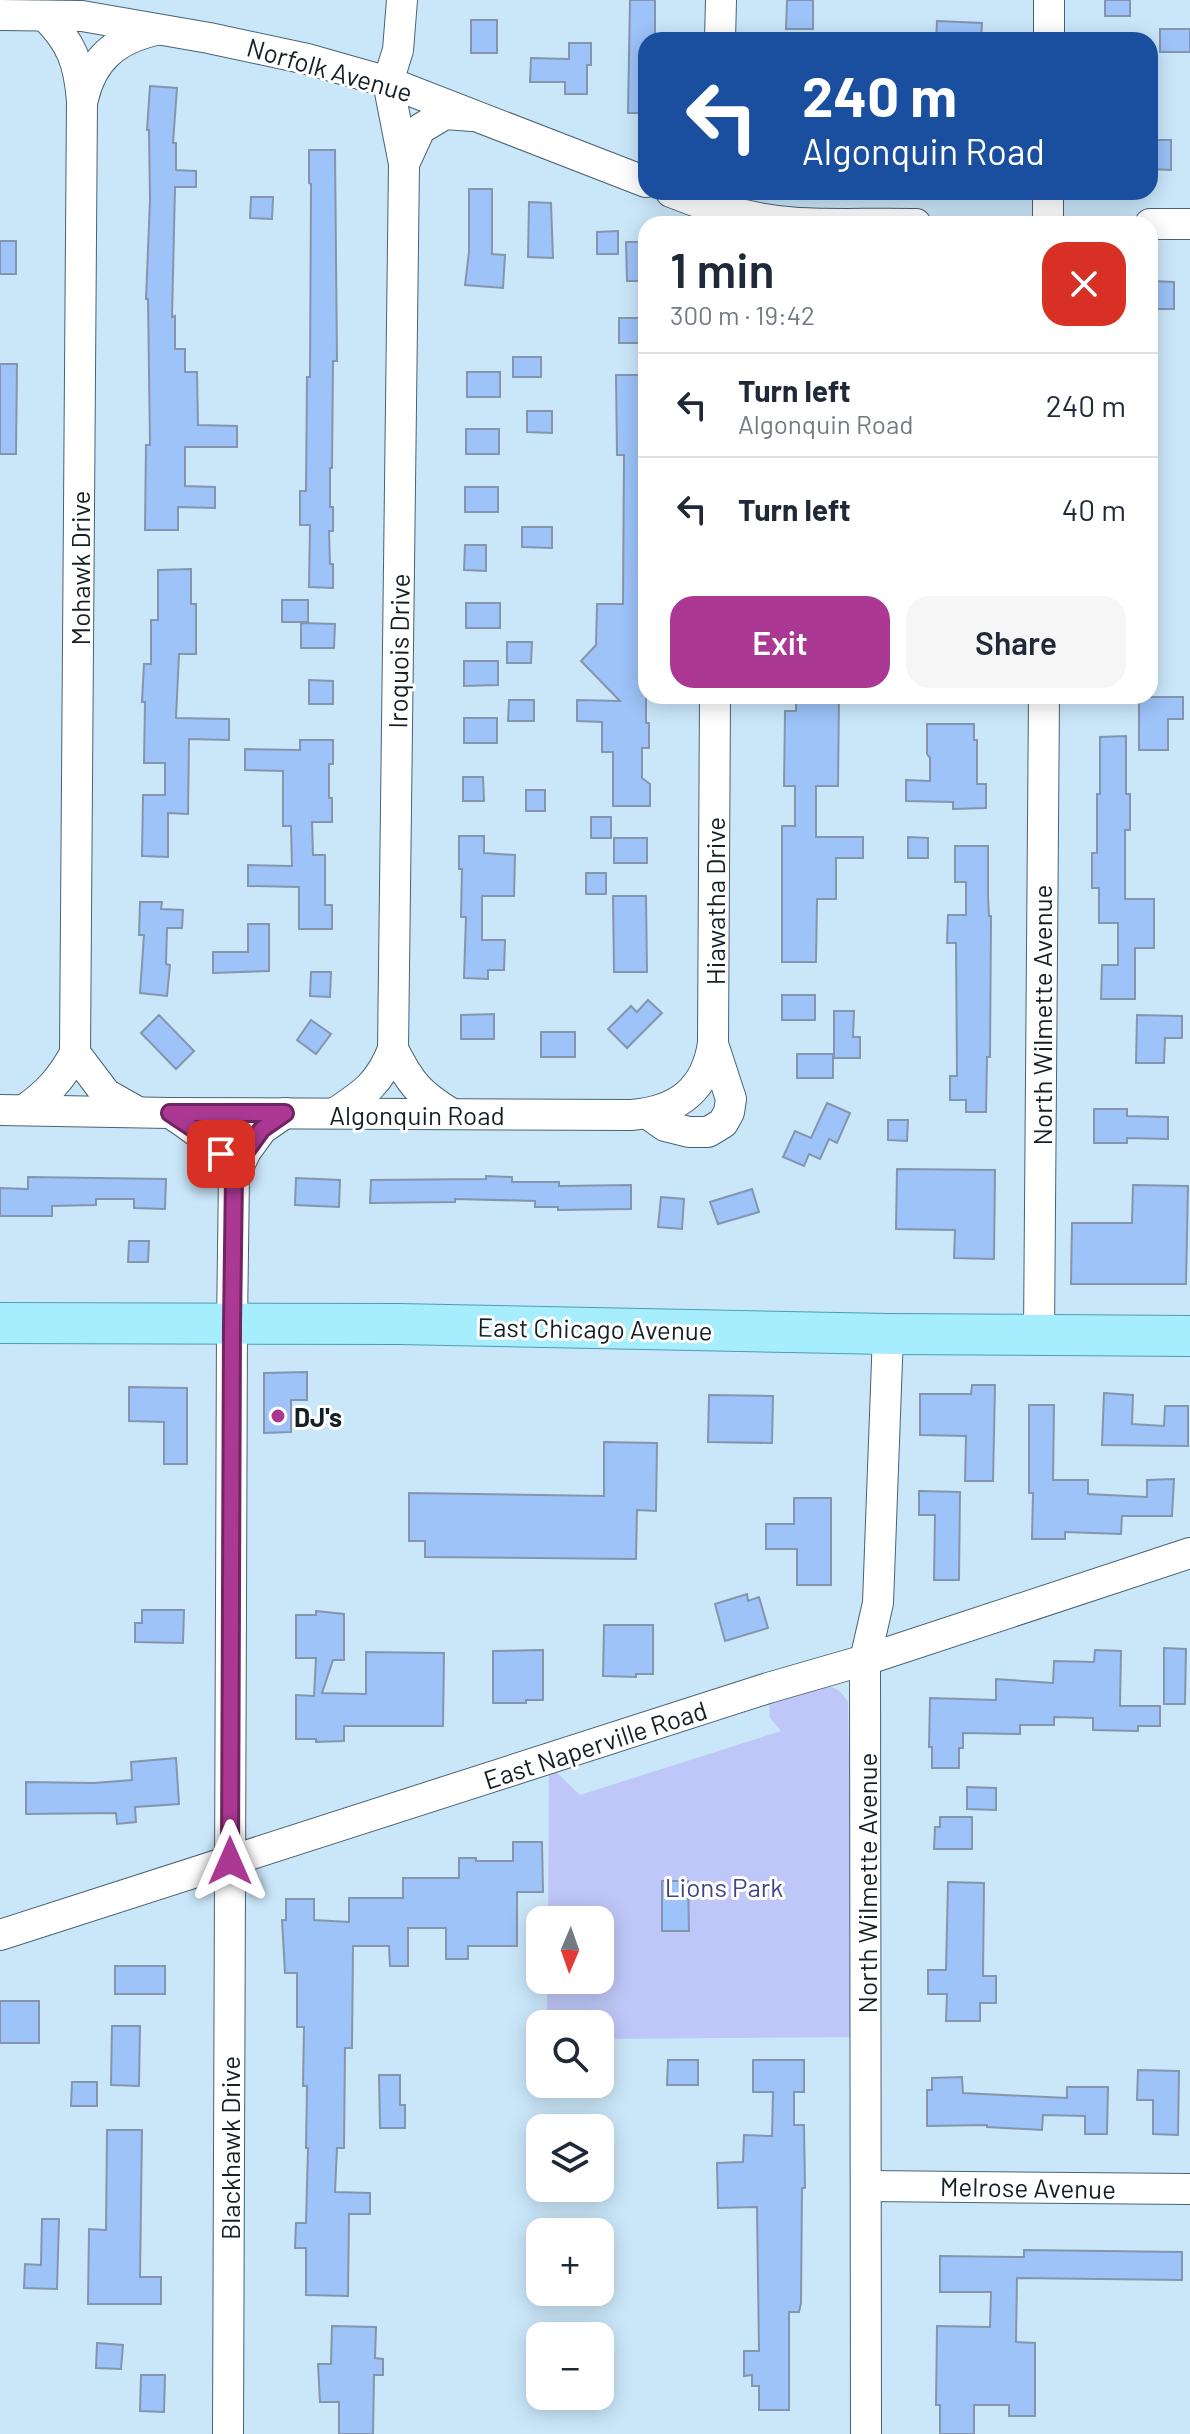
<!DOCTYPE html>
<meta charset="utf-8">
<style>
:root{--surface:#fff;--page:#f6f6f7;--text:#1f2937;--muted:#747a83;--line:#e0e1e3;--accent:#ab3993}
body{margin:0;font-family:Barlow,sans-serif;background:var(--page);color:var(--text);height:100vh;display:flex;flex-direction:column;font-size:30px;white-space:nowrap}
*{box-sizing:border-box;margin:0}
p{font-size:26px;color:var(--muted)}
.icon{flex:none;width:44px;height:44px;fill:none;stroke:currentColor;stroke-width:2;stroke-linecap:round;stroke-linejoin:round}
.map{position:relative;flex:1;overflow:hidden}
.side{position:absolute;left:638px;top:216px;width:520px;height:488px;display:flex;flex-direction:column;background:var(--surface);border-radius:24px;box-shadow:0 4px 20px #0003}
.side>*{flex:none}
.banner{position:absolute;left:638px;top:32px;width:520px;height:168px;border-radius:24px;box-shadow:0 4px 20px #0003;background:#1a4fa0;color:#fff;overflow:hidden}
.needle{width:52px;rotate:182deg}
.tools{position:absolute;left:526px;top:1906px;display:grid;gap:16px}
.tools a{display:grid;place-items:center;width:88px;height:88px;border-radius:16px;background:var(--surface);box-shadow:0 4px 20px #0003;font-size:40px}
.pin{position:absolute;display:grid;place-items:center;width:68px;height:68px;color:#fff;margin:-34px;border-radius:16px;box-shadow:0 4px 12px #0006}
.me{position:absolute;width:88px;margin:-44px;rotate:0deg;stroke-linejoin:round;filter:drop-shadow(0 0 6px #0008)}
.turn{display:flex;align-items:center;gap:28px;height:168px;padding:0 32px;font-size:36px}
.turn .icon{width:104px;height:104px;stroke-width:2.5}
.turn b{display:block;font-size:56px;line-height:68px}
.round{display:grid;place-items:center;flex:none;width:84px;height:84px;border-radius:24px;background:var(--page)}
.headline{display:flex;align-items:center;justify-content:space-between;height:136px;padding:0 32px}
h1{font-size:48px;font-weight:600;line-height:60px}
.button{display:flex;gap:16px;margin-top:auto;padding:16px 32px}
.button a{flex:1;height:92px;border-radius:24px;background:var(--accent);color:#fff;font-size:32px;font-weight:600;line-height:92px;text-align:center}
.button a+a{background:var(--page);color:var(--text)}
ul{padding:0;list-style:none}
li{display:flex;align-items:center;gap:24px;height:104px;padding:0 32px;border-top:2px solid var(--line)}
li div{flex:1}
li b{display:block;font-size:30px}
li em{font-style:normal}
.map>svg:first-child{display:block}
.green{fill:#bfc7f8}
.building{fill:#9dc3f9;stroke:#8495ad;stroke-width:2}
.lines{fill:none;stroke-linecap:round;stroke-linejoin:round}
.minor-casing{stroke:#496373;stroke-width:32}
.major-casing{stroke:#4c9db2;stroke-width:42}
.minor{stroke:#fff;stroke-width:30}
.major{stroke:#a6edfe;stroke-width:40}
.route-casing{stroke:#6f2560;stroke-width:20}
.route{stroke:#ab3993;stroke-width:14}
.poi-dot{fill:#ab3993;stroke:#fff;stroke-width:3}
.labels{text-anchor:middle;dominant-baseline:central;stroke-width:6;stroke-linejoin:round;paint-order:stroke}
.street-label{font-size:26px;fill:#152026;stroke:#fff}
.poi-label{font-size:26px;font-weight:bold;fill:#152026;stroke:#fff;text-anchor:start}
.park-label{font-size:26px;fill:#3e438b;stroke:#fff}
</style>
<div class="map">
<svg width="1190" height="2434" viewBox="0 0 1190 2434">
<rect width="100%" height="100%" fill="#cae7fa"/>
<path class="green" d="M823,1686C836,1686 841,1691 848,1702L854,2037L600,2039V2024H547V1980H600V1920H548L549,1771L553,1769L580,1795L781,1731L770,1718L769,1703Z"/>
<g class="building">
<polygon points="630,0 655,0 655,40 646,40 646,113 628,113"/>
<polygon points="787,0 813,0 813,29 786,29"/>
<rect x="1105" y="0" width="25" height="16"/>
<rect x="471" y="20" width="26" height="33"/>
<polygon points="937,21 982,23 981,40 936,40"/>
<rect x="1160" y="29" width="30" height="23"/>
<polygon points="569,43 591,43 591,65 587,65 587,94 565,94 565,82 530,82 531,58 569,59"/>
<polygon points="150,86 177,88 173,143 176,143 176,170 196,171 196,187 175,187 172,317 175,316 175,349 185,349 185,372 197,372 198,425 237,426 237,447 185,447 185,486 215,487 215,508 178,507 178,530 145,530 146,445 150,445 148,299 146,299 150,200 149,130 147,130"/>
<polygon points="1150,140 1171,140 1171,170 1150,169"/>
<polygon points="309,150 335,150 337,361 333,361 332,468 330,468 330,507 333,507 333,531 329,531 330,564 333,564 333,588 309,587 310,525 300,525 300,491 306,491 307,377 310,377 311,184 309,183"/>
<polygon points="469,189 492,189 492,254 505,255 503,288 465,285 469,252"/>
<polygon points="251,197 273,197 272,219 250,218"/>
<polygon points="529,202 551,203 553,258 528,257"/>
<polygon points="618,231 618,254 597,254 597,232"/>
<rect x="0" y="241" width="16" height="33"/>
<polygon points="626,242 644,242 646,281 627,281"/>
<polygon points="1150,281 1174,282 1174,309 1150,309"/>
<rect x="619" y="318" width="27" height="25"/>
<rect x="513" y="357" width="28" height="20"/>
<polygon points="0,364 17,364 16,454 0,454"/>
<rect x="467" y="372" width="33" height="25"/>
<polygon points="616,375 646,375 646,723 649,723 649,748 642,748 642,778 650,784 650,806 613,806 613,752 602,752 602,722 577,721 577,700 620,701 581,661 596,645 597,604 623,604 624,455 617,455"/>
<polygon points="527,411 552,411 552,433 527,432"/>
<rect x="466" y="429" width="33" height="25"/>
<rect x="465" y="487" width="33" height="25"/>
<polygon points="522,527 552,527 552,548 522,547"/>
<polygon points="465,545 486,545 486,571 464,570"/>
<polygon points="191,569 191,604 196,604 196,654 179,654 176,718 229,719 229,740 189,739 188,814 168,813 168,857 142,856 143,795 165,795 165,763 144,763 145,702 142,702 144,664 151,664 151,620 158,620 158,570"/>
<rect x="282" y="600" width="26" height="22"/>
<rect x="466" y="603" width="34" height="25"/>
<polygon points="301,623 335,624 334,648 301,648"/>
<polygon points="507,642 532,642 531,663 507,663"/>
<polygon points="464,661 498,661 498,685 464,686"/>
<polygon points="309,680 333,681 333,704 309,704"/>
<polygon points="796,696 839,696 838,786 816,786 816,837 863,837 863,858 836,858 836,899 817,899 816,962 782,962 782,826 795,826 795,786 784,786 785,711 796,711"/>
<polygon points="1139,697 1183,697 1183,719 1168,719 1168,750 1139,750"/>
<polygon points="509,700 534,700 534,721 508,721"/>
<rect x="464" y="718" width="33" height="25"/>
<polygon points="927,724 974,724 974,740 977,740 977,784 986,784 986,808 953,809 953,802 906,801 906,780 930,781 930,758 927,754"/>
<polygon points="1126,736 1126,794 1130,794 1130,830 1125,830 1125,899 1154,899 1154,948 1135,948 1135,999 1101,999 1102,965 1118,965 1118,923 1099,923 1099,888 1092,888 1092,853 1097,853 1097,794 1100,794 1100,737"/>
<polygon points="300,740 333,740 333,764 329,764 329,798 332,798 332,822 312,822 313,855 325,855 325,905 332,905 332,929 299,929 299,887 248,886 248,865 292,866 291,826 283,826 283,771 245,770 245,749 300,750"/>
<polygon points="463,777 483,777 484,801 463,801"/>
<rect x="526" y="790" width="19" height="21"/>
<rect x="591" y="817" width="20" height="21"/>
<polygon points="459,836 484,836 484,853 515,855 514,896 482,896 482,940 505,940 504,970 488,970 488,979 464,978 466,917 461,917 462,869 459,869"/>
<polygon points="908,837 928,838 928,858 908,858"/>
<rect x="614" y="838" width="33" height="25"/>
<polygon points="955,846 988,846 988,896 989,916 991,916 990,1057 987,1057 986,1112 966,1112 966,1100 950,1100 950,1076 957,1076 956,943 947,943 948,915 966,915 966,882 955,882"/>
<rect x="586" y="873" width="20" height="21"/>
<polygon points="613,896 646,896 647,972 614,972"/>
<polygon points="140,902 162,902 161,909 183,910 182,928 167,928 166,964 170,965 167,996 140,993 144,935 139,935"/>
<polygon points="248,924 269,924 269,971 213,973 213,952 248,952"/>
<polygon points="311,972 331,972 330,997 310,996"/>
<rect x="782" y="995" width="33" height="25"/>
<polygon points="648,1000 662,1013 627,1048 608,1029 631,1006 637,1012"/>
<polygon points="834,1011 854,1011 853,1037 860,1037 860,1058 834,1058"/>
<polygon points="494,1014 494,1039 461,1039 461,1015"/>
<polygon points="159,1015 194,1051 176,1069 141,1033"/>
<polygon points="1137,1015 1182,1016 1182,1038 1165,1038 1164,1063 1136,1063"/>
<polygon points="311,1020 331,1034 316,1054 297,1040"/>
<rect x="541" y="1032" width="34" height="25"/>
<rect x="797" y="1054" width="36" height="24"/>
<polygon points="827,1103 850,1113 837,1143 829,1139 820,1159 809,1154 804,1166 783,1157 795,1131 811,1138"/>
<polygon points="1094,1109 1127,1109 1127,1116 1168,1117 1168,1139 1127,1138 1127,1143 1094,1143"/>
<polygon points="888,1120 908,1120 907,1141 888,1140"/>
<polygon points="897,1169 995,1170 994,1259 954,1258 955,1230 896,1229"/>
<polygon points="486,1176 512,1177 512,1182 559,1182 559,1186 631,1185 631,1209 558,1210 558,1207 535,1207 535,1201 455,1199 455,1202 370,1203 371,1180 486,1179"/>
<polygon points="28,1177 166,1179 165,1209 134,1208 134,1199 96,1199 96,1205 52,1206 52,1216 0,1216 0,1188 28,1189"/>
<polygon points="296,1178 340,1180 339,1207 295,1205"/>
<polygon points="1133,1185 1188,1186 1186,1284 1071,1284 1072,1223 1132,1223"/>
<polygon points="752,1189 759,1212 718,1224 710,1202"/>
<polygon points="661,1197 684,1199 682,1229 658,1227"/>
<polygon points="129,1241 149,1241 148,1262 128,1262"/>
<polygon points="307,1372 307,1400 291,1400 291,1432 264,1433 264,1373"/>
<polygon points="972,1385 995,1385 993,1481 965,1481 966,1436 920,1435 920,1394 971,1394"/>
<polygon points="129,1387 187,1388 187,1464 164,1464 164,1422 129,1421"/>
<polygon points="1104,1393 1133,1395 1132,1424 1164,1426 1165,1406 1188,1406 1188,1446 1102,1445"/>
<polygon points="709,1395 773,1396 772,1443 708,1442"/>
<polygon points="1029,1405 1054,1405 1053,1480 1088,1480 1088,1494 1147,1497 1147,1480 1174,1479 1172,1516 1122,1516 1121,1534 1065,1532 1065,1539 1032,1539 1033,1493 1029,1493"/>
<polygon points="604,1442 657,1443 656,1511 637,1510 636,1559 425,1557 425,1541 409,1541 409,1493 604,1496"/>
<polygon points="919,1491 960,1492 959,1580 934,1580 935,1515 919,1515"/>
<polygon points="794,1498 831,1498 831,1585 797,1585 797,1549 766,1549 766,1524 794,1524"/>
<polygon points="747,1594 748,1601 759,1597 768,1628 725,1641 715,1604"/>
<polygon points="142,1610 184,1610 183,1643 135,1642 135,1623 142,1623"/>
<polygon points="316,1611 344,1614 344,1660 333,1660 322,1693 366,1694 366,1652 444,1653 443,1726 344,1726 344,1741 316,1742 316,1739 296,1739 296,1695 314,1696 316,1658 296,1658 296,1615 316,1615"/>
<polygon points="604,1625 653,1625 653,1674 636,1674 636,1677 603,1676"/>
<polygon points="1164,1648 1186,1649 1185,1704 1164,1704"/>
<polygon points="543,1650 543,1700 526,1700 526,1703 493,1703 493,1651"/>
<polygon points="1095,1650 1121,1651 1120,1706 1160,1706 1160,1726 1138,1726 1138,1731 1093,1730 1093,1718 1054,1717 1054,1725 1020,1725 1020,1734 963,1733 963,1748 959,1748 959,1768 932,1768 932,1747 929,1747 930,1698 996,1700 996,1679 1053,1683 1054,1661 1094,1662"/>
<polygon points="176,1758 179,1804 135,1807 136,1822 117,1824 116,1813 26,1814 26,1782 94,1783 132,1780 131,1762"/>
<polygon points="967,1787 996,1788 996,1810 967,1809"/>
<polygon points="940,1817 972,1817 972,1849 934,1849 935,1827 940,1827"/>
<polygon points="513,1842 542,1842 543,1892 517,1892 517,1946 468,1946 468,1959 446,1959 446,1928 408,1928 408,1966 390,1966 389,1946 353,1946 352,2048 345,2048 344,2148 337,2148 335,2192 370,2193 370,2214 349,2214 348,2296 306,2295 306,2248 295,2248 296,2223 306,2223 308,2148 306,2148 307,2086 303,2086 304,2027 297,2027 297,1973 285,1973 282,1920 286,1920 286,1899 314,1899 314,1920 349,1922 349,1898 403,1898 403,1878 459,1878 459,1858 476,1858 476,1861 513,1861"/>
<polygon points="662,1881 688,1881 689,1931 662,1931"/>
<polygon points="948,1882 984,1883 983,1976 996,1976 996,2003 980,2003 980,2021 946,2021 947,1994 928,1994 928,1970 946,1970"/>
<rect x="115" y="1966" width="50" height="28"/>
<rect x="0" y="2001" width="39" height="42"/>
<polygon points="112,2026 140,2026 139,2086 111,2085"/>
<polygon points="668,2060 698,2060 698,2085 667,2085"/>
<polygon points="753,2060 804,2060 804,2092 794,2092 794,2125 804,2125 805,2188 802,2188 801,2303 799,2312 789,2312 789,2410 759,2410 759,2386 752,2386 752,2375 744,2376 744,2351 759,2351 757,2207 718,2208 717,2163 743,2162 744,2135 772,2136 773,2092 753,2092"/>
<polygon points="1138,2070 1179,2071 1178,2135 1153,2134 1153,2100 1137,2100"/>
<polygon points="379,2075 400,2075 400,2105 405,2105 405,2128 380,2128"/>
<polygon points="962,2077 963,2093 1067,2098 1067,2087 1108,2087 1107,2134 1085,2134 1085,2116 1043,2115 1042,2130 987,2127 987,2125 927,2126 927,2090 932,2090 932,2078"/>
<polygon points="72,2082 97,2082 97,2106 71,2106"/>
<polygon points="107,2130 142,2130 140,2277 161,2277 161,2304 88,2304 89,2229 106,2230"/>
<polygon points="42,2219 59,2219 57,2289 24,2288 25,2264 41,2265"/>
<polygon points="1024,2250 1182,2252 1182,2280 1017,2278 1016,2342 1035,2343 1035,2416 1009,2416 1009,2405 974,2405 974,2434 940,2434 940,2405 936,2405 937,2326 990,2327 991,2292 940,2292 940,2256 1024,2257"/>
<polygon points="332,2326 376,2327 375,2358 383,2359 383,2375 374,2375 373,2434 339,2434 339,2402 320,2402 318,2364 331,2364"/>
<polygon points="97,2343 123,2345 121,2369 96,2368"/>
<polygon points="141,2375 165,2375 164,2412 140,2411"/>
</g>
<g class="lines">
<g class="minor-casing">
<g id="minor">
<polyline points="0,15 82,16 209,38 307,59 388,82 646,182"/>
<polyline points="720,40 721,0"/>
<polyline points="1049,40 1049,0"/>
<path d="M83,99C92,59 116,39 156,30"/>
<polyline points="404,164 420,129 445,114 472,116"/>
<path d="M671,192C710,208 755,220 798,223C837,225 876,223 916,224"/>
<polyline points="1048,224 1048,192"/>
<polyline points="1150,224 1190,224"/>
<path d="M393,1049C410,1083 419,1094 452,1114"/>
<polyline points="75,1053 106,1094 136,1111"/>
<path d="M0,1110L170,1113L631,1115C677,1111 706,1091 713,1043L715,696"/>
<path d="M24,1110C47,1094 62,1078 75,1053L82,101C79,63 72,43 45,16"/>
<path d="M170,1113C201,1133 215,1144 234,1176"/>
<path d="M335,1113C364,1094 380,1083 393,1049L404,164L388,82L398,50L402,0"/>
<polyline points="648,1114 665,1126 689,1132 708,1132 723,1123 729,1112 731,1099 713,1044"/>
<polyline points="1039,1335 1044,696"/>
<polyline points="0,1935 768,1688 865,1660 1190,1553"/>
<polyline points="867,2186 1190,2189"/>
<polyline points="228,2434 232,1325 234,1176 246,1151 262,1129 285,1113"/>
<polyline points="866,2434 865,1660 878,1603 888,1334"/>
</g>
</g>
<g class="major-casing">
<polyline id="major" points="0,1323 398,1324 888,1334 1190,1336"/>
</g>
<use href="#minor" class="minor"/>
<use href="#major" class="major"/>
</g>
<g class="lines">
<g class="route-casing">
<polyline id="route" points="221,1154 203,1135 170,1113 285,1113 262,1129 246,1151 234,1176 232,1325 230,1861"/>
</g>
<use href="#route" class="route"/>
</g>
<circle class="poi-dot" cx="278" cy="1416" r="8"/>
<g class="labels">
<g class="street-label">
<text transform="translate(330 69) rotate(16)">Norfolk Avenue</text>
<text transform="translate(79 568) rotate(-90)">Mohawk Drive</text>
<text transform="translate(398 651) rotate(-89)">Iroquois Drive</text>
<text transform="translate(714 901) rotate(-90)">Hiawatha Drive</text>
<text transform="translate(1041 1015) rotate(-90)">North Wilmette Avenue</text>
<text x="417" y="1114">Algonquin Road</text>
<text transform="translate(595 1328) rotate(1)">East Chicago Avenue</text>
<text transform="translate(595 1744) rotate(-18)">East Naperville Road</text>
<text transform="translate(866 1883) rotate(-90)">North Wilmette Avenue</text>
<text transform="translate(229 2148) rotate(-90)">Blackhawk Drive</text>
<text transform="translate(1028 2187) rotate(1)">Melrose Avenue</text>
</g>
<g class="poi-label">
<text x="294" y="1416">DJ's</text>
</g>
<g class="park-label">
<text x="724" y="1886">Lions Park</text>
</g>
</g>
</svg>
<div class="tools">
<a><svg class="needle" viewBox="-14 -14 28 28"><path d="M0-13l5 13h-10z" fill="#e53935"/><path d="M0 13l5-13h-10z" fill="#747a83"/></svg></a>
<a><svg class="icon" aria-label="search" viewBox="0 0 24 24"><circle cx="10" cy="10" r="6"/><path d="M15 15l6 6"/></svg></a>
<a><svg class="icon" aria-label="layers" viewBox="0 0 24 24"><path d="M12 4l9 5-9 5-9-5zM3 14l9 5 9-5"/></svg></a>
<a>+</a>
<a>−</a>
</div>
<div class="pin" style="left:221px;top:1154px;background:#d93025"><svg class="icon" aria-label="arrive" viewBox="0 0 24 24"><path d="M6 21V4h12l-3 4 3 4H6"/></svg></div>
<svg class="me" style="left:230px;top:1861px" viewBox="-20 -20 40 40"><path d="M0-17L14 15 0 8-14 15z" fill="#ab3993" stroke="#fff" stroke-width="4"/></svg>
<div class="banner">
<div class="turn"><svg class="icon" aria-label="left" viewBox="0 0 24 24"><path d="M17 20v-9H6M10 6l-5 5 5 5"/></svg><div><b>240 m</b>Algonquin Road</div></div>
</div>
<section class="side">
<div class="headline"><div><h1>1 min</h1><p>300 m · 19:42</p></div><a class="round" style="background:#d93025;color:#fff"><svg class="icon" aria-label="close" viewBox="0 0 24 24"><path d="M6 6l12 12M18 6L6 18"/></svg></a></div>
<ul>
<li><svg class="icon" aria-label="left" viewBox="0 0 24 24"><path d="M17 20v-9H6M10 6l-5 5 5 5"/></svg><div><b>Turn left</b><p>Algonquin Road</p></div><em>240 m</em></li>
<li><svg class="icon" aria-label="left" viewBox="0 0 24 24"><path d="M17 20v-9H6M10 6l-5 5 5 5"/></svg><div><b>Turn left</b></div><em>40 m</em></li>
</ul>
<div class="button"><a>Exit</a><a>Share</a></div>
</section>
</div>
